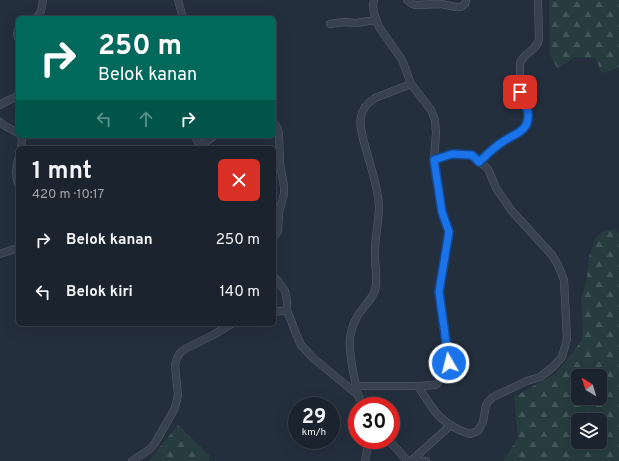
<!DOCTYPE html>
<html lang="id">
<meta charset="utf-8">
<style>
:root{--surface:#1b232e;--page:#242b36;--text:#f1f3f6;--muted:#a0a4aa;--line:#39404a}
body{margin:0;font-family:Overpass,sans-serif;background:var(--page);color:var(--text);height:100vh;display:flex;flex-direction:column;font-size:15px;white-space:nowrap}
*{box-sizing:border-box;margin:0}
p{font-size:13px;color:var(--muted)}
.icon{flex:none;width:22px;height:22px;fill:none;stroke:currentColor;stroke-width:2;stroke-linecap:round;stroke-linejoin:round}
.map{position:relative;flex:1;overflow:hidden}
.panel{position:absolute;left:16px;top:146px;width:260px;height:180px;display:flex;flex-direction:column;background:var(--surface);border-radius:6px;box-shadow:0 4px 16px #0002,0 0 0 1px var(--line)}
.panel>*{flex:none}
.guide{position:absolute;left:16px;top:16px;width:260px;height:122px;border-radius:6px;box-shadow:0 4px 16px #0002,0 0 0 1px var(--line);background:#00695c;color:#fff;overflow:hidden}
.needle{width:26px;rotate:322deg}
.controls{position:absolute;left:571px;top:369px;display:grid;gap:8px}
.controls a{display:grid;place-items:center;width:36px;height:36px;border-radius:6px;background:var(--surface);box-shadow:0 4px 16px #0002,0 0 0 1px var(--line);font-size:20px}
.speed{position:absolute;left:288px;top:397px;display:flex;gap:8px;font-size:20px;font-weight:700;text-align:center}
.speed>*{display:grid;place-content:center;width:52px;height:52px;border-radius:50%;background:var(--surface);box-shadow:0 4px 16px #0002,0 0 0 1px var(--line);line-height:1}
.speed small{font-size:10px;font-weight:400}
.speed .limit{border:6px solid #d22;background:#fff;color:#111}
.pin{position:absolute;display:grid;place-items:center;width:34px;height:34px;color:#fff;margin:-17px;border-radius:8px;box-shadow:0 2px 6px #0006}
.me{position:absolute;width:44px;margin:-22px;rotate:352deg;stroke-linejoin:round;filter:drop-shadow(0 0 3px #0008)}
.turn{display:flex;align-items:center;gap:14px;height:84px;padding:0 16px;font-size:18px}
.turn .icon{width:52px;height:52px;stroke-width:2.5}
.turn b{display:block;font-size:28px;line-height:34px}
.lanes{display:flex;align-items:center;height:38px;padding:0 16px;background:#0003;justify-content:center;gap:20px;direction:ltr}
.lanes .off{opacity:.35}
.round{display:grid;place-items:center;flex:none;width:42px;height:42px;border-radius:6px;background:var(--page)}
.head{display:flex;align-items:center;justify-content:space-between;height:68px;padding:0 16px}
h1{font-size:24px;font-weight:700;line-height:30px}
ul{padding:0;list-style:none}
li{display:flex;align-items:center;gap:12px;height:52px;padding:0 16px}
li div{flex:1}
li b{display:block;font-size:15px}
li em{font-style:normal}
.map>svg:first-child{display:block}
.forest{fill:url(#forest-firs);fill-rule:evenodd}
.lines{fill:none;stroke-linecap:round;stroke-linejoin:round}
.minor-casing{stroke:#565f6c;stroke-width:8}
.minor{stroke:#38414e;stroke-width:7}
.route-casing{stroke:#114b97;stroke-width:10}
.route{stroke:#1a73e8;stroke-width:7}
</style>
<div class="map">
<svg width="619" height="461" viewBox="0 0 619 461">
<defs>
<pattern id="forest-firs" width="22" height="20" patternUnits="userSpaceOnUse"><rect width="22" height="20" fill="#263c3f"/><path d="M5 1l3.5 6h-7zM16 11l3.5 6h-7z" fill="#435659"/></pattern>
</defs>
<rect width="100%" height="100%" fill="#242f3e"/>
<g class="forest">
<polygon points="549,0 619,0 619,68 602,73 595,58 574,57 558,69 550,55"/>
<path d="M614,229L619,233V461H503L518,438L514,397L556,373L582,340L583,330L581,300L587,279L589,257L596,237L604,231ZM578,376H600V398H578ZM578,420H600V442H578Z"/>
<polygon points="178,425 210,456 209,461 149,461"/>
</g>
<g class="lines">
<g class="minor-casing">
<g id="minor">
<polyline points="178,0 183,18"/>
<polyline points="407,0 412,4 415,5 441,4 456,7 461,7 465,4 466,0"/>
<path d="M36,18C42,13 42,7 43,0"/>
<polyline points="330,24 343,22 356,23 376,20"/>
<polyline points="18,30 17,34 18,38"/>
<polyline points="0,105 5,102 18,96"/>
<polyline points="0,122 5,126 18,133"/>
<polyline points="274,123 278,129 279,134 280,164 284,186 284,194 279,213 278,231 274,237"/>
<polyline points="21,136 22,140 21,148"/>
<polyline points="195,136 201,148"/>
<polyline points="200,146 214,136"/>
<path d="M18,160C16,168 15,175 18,183"/>
<path d="M479,161C486,156 493,149 501,143C512,134 530,134 528,113C527,105 521,99 520,92V63C524,52 537,51 539,39L538,0"/>
<polyline points="0,254 18,248"/>
<polyline points="274,277 278,281 285,291 287,301 287,310 296,334 301,345 313,358 358,395 363,406"/>
<polyline points="274,312 287,310"/>
<polyline points="356,386 418,386 436,385 444,375 449,363 439,292 449,232 442,212 435,170 434,160 436,133 435,120 431,110 411,84 406,70 402,60 379,27 374,13 373,5 374,0"/>
<path d="M418,386C423,394 428,402 434,410C442,421 456,430 470,434L478,431L483,422L486,405L488,402L493,397L527,381L540,377L553,367L562,357L567,339L564,280L558,265L552,255L511,210L496,188L488,169L472,155L452,154L434,160"/>
<path d="M358,395C355,381 348,352 350,338C351,330 354,322 358,315C363,307 372,300 375,290C378,280 375,268 375,257C374,240 379,223 379,206C378,187 371,168 366,149C363,139 359,127 361,117C362,109 369,102 375,98L411,84"/>
<polyline points="388,440 392,444 407,460 409,461 426,461"/>
<polyline points="412,460 451,425"/>
<polyline points="132,461 150,449 155,443 174,410 176,404 178,395 175,365 177,358 180,353 185,349 213,335 231,324"/>
<polyline points="365,461 369,440"/>
</g>
</g>
<use href="#minor" class="minor"/>
</g>
<g class="lines">
<g class="route-casing">
<path id="route" d="M449,363L439,292L449,232L442,212L434,160L452,154L472,155L479,162C486,156 493,148 501,143C512,134 530,133 528,113C527,105 521,99 520,92"/>
</g>
<use href="#route" class="route"/>
</g>
</svg>
<div class="controls">
<a><svg class="needle" viewBox="-14 -14 28 28"><path d="M0-13l5 13h-10z" fill="#e53935"/><path d="M0 13l5-13h-10z" fill="#a0a4aa"/></svg></a>
<a><svg class="icon" aria-label="layers" viewBox="0 0 24 24"><path d="M12 4l9 5-9 5-9-5zM3 14l9 5 9-5"/></svg></a>
</div>
<div class="speed"><div>29<small>km/h</small></div><div class="limit">30</div></div>
<div class="pin" style="left:520px;top:92px;background:#d93025"><svg class="icon" aria-label="arrive" viewBox="0 0 24 24"><path d="M6 21V4h12l-3 4 3 4H6"/></svg></div>
<svg class="me" style="left:449px;top:363px" viewBox="-20 -20 40 40"><circle r="17" fill="#1a73e8" stroke="#fff" stroke-width="3"/><path d="M0-11L8 9 0 5-8 9z" fill="#fff"/></svg>
<div class="guide">
<div class="turn"><svg class="icon" aria-label="right" viewBox="0 0 24 24"><path d="M7 20v-9h11M14 6l5 5-5 5"/></svg><div><b>250 m</b>Belok kanan</div></div>
<div class="lanes"><svg class="icon off" aria-label="left" viewBox="0 0 24 24"><path d="M17 20v-9H6M10 6l-5 5 5 5"/></svg><svg class="icon off" aria-label="ahead" viewBox="0 0 24 24"><path d="M12 20V5M6 11l6-6 6 6"/></svg><svg class="icon" aria-label="right" viewBox="0 0 24 24"><path d="M7 20v-9h11M14 6l5 5-5 5"/></svg></div>
</div>
<section class="panel">
<div class="head"><div><h1>1 mnt</h1><p>420 m · 10:17</p></div><a class="round" style="background:#d93025;color:#fff"><svg class="icon" aria-label="close" viewBox="0 0 24 24"><path d="M6 6l12 12M18 6L6 18"/></svg></a></div>
<ul>
<li><svg class="icon" aria-label="right" viewBox="0 0 24 24"><path d="M7 20v-9h11M14 6l5 5-5 5"/></svg><div><b>Belok kanan</b></div><em>250 m</em></li>
<li><svg class="icon" aria-label="left" viewBox="0 0 24 24"><path d="M17 20v-9H6M10 6l-5 5 5 5"/></svg><div><b>Belok kiri</b></div><em>140 m</em></li>
</ul>
</section>
</div>
